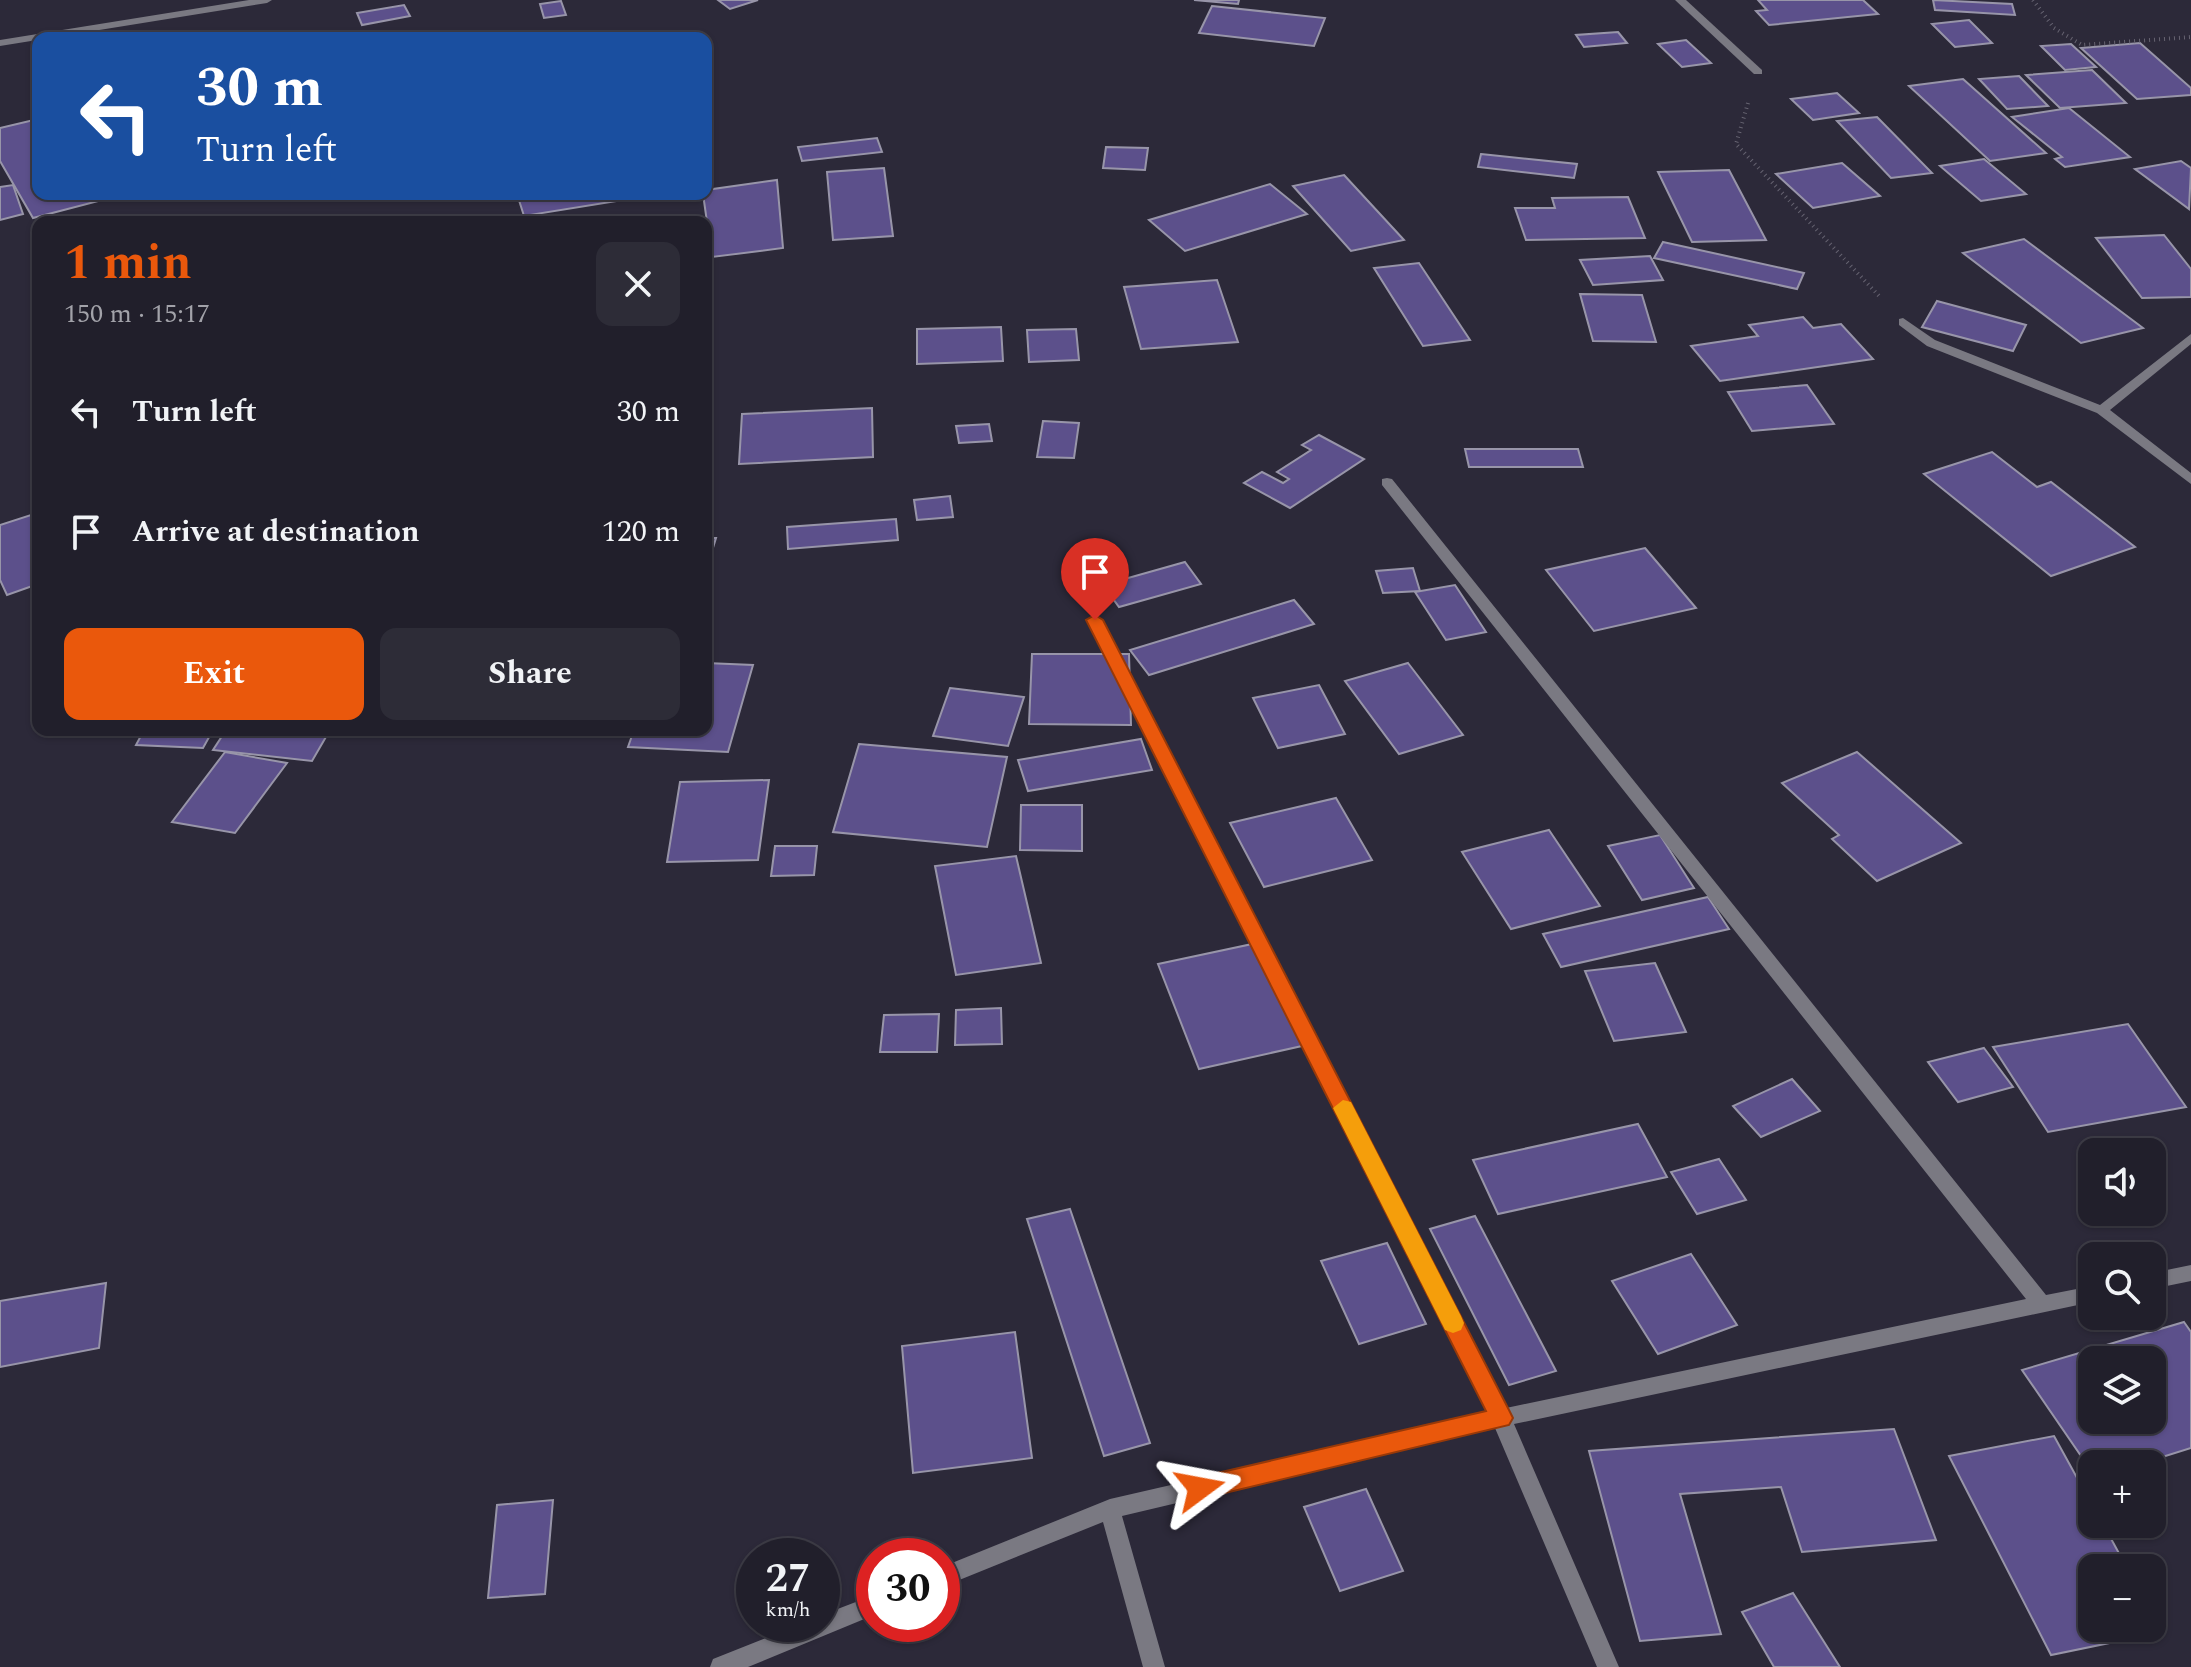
<!DOCTYPE html>
<meta charset="utf-8">
<style>
:root{--surface:#211f2b;--page:#2d2c37;--text:#f1f3f6;--muted:#a2a2a9;--line:#3e3d47;--accent:#ea580c}
body{margin:0;font-family:Spectral,serif;background:var(--page);color:var(--text);height:100vh;display:flex;flex-direction:column;font-size:30px;white-space:nowrap}
*{box-sizing:border-box;margin:0}
p{font-size:26px;color:var(--muted)}
.icon{flex:none;width:44px;height:44px;fill:none;stroke:currentColor;stroke-width:2;stroke-linecap:round;stroke-linejoin:round}
.map{position:relative;flex:1;overflow:hidden}
.panel{position:absolute;left:32px;top:216px;width:680px;height:520px;display:flex;flex-direction:column;background:var(--surface);border-radius:16px;box-shadow:0 2px 6px #0004,0 0 0 2px var(--line)}
.panel>*{flex:none}
.guide{position:absolute;left:32px;top:32px;width:680px;height:168px;border-radius:16px;box-shadow:0 2px 6px #0004,0 0 0 2px var(--line);background:#1a4fa0;color:#fff;overflow:hidden}
.controls{position:absolute;left:2078px;top:1138px;display:grid;gap:16px}
.controls a{display:grid;place-items:center;width:88px;height:88px;border-radius:16px;background:var(--surface);box-shadow:0 2px 6px #0004,0 0 0 2px var(--line);font-size:40px}
.speed{position:absolute;left:736px;top:1538px;display:flex;gap:16px;font-size:40px;font-weight:700;text-align:center}
.speed>*{display:grid;place-content:center;width:104px;height:104px;border-radius:50%;background:var(--surface);box-shadow:0 2px 6px #0004,0 0 0 2px var(--line);line-height:1}
.speed small{font-size:20px;font-weight:400}
.speed .limit{border:12px solid #d22;background:#fff;color:#111}
.pin{position:absolute;display:grid;place-items:center;width:68px;height:68px;color:#fff;margin:-82px -34px;border-radius:50% 50% 50% 0;rotate:-45deg;box-shadow:0 0 8px #0007}
.pin .icon{rotate:45deg}
.me{position:absolute;width:88px;margin:-44px;rotate:77deg;stroke-linejoin:round;filter:drop-shadow(0 0 6px #0008)}
.turn{display:flex;align-items:center;gap:28px;height:168px;padding:0 32px;font-size:36px}
.turn .icon{width:104px;height:104px;stroke-width:2.5}
.turn b{display:block;font-size:56px;line-height:68px}
.round{display:grid;place-items:center;flex:none;width:84px;height:84px;border-radius:16px;background:var(--page)}
.summary{display:flex;align-items:center;justify-content:space-between;height:136px;padding:0 32px}
h1{font-size:48px;font-weight:700;line-height:60px;color:var(--accent)}
.primary-button{display:flex;gap:16px;margin-top:auto;padding:16px 32px}
.primary-button a{flex:1;height:92px;border-radius:16px;background:var(--accent);color:#fff;font-size:32px;font-weight:700;line-height:92px;text-align:center}
.primary-button a+a{background:var(--page);color:var(--text)}
ul{padding:0;list-style:none}
li{display:flex;align-items:center;gap:24px;height:120px;padding:0 32px}
li div{flex:1}
li b{display:block;font-size:30px}
li em{font-style:normal}
.map>svg:first-child{display:block}
.building{fill:#5c508b;stroke:#9895a9;stroke-width:2;fill-rule:evenodd}
.lines{fill:none;stroke-linecap:round;stroke-linejoin:round}
.path{stroke:#666371;stroke-width:4;stroke-dasharray:1 4;stroke-linecap:butt}
.minor{fill:#7a7982;fill-rule:evenodd}
.route{fill:#ea580c;stroke:#983908;stroke-width:2}
.slow{fill:#f59e0b}
</style>
<div class="map">
<svg width="2191" height="1667" viewBox="0 0 2191 1667">
<rect width="100%" height="100%" fill="#2c2939"/>
<g class="building">
<polygon points="718,0 758,0 730,9"/>
<polygon points="1194,0 1239,0 1238,4"/>
<polygon points="1758,0 1863,0 1878,14 1769,25 1756,11 1767,10"/>
<polygon points="1933,0 2012,4 2015,15 1935,10"/>
<polygon points="561,1 566,15 544,18 540,4"/>
<polygon points="404,5 410,16 362,25 357,13"/>
<polygon points="1212,6 1325,18 1314,46 1199,33"/>
<polygon points="1969,20 1992,43 1955,47 1932,24"/>
<polygon points="1618,32 1627,43 1584,47 1576,35"/>
<polygon points="1686,40 1711,63 1682,67 1658,44"/>
<polygon points="2140,43 2191,88 2191,95 2137,99 2081,48"/>
<polygon points="2071,44 2096,67 2065,70 2041,46"/>
<polygon points="2092,70 2126,103 2060,108 2026,75"/>
<polygon points="2019,76 2048,106 2007,109 1979,79"/>
<polygon points="1963,79 2046,153 1990,161 1909,86"/>
<polygon points="1837,93 1859,113 1813,120 1791,99"/>
<polygon points="2069,108 2130,157 2065,167 2055,159 2062,157 2012,117"/>
<polygon points="1877,117 1932,173 1891,178 1837,121"/>
<polygon points="38,119 38,194 107,194 110,198 33,218 0,161 0,128"/>
<polygon points="877,138 882,152 802,161 798,147"/>
<polygon points="1106,147 1148,148 1145,170 1103,168"/>
<polygon points="1481,154 1577,164 1574,178 1478,167"/>
<polygon points="1984,159 2026,194 1981,201 1940,166"/>
<polygon points="2181,161 2191,168 2189,209 2135,169"/>
<polygon points="1842,163 1880,196 1813,208 1776,174"/>
<polygon points="884,168 893,236 833,240 827,172"/>
<polygon points="1729,170 1766,240 1692,242 1658,172"/>
<polygon points="1344,175 1404,240 1351,251 1293,186"/>
<polygon points="777,180 783,248 712,257 703,194 706,190"/>
<polygon points="1270,184 1307,214 1185,251 1149,220"/>
<polygon points="13,185 23,214 0,220 0,187"/>
<polygon points="517,194 660,194 524,216"/>
<polygon points="1628,197 1645,238 1526,240 1515,208 1555,208 1552,198"/>
<polygon points="2164,235 2191,269 2191,297 2142,298 2096,238"/>
<polygon points="2024,239 2143,328 2081,343 1963,253"/>
<polygon points="1663,242 1804,273 1797,289 1654,258"/>
<polygon points="1650,256 1663,280 1593,285 1580,260"/>
<polygon points="1419,263 1470,340 1423,346 1374,268"/>
<polygon points="1217,280 1238,342 1141,349 1124,287"/>
<polygon points="1580,294 1642,295 1656,342 1593,341"/>
<polygon points="1937,301 2026,325 2013,351 1922,327"/>
<polygon points="1803,317 1813,328 1841,324 1873,359 1720,381 1691,346 1758,336 1749,325"/>
<polygon points="1001,327 1003,361 917,364 917,329"/>
<polygon points="1076,329 1079,360 1029,362 1027,330"/>
<polygon points="1807,385 1834,424 1752,431 1728,392"/>
<polygon points="872,408 873,457 739,464 742,414"/>
<polygon points="1043,421 1079,423 1074,458 1037,457"/>
<polygon points="989,424 992,441 959,443 956,426"/>
<polygon points="1319,435 1364,459 1290,508 1244,483 1262,472 1283,483 1289,479 1277,472 1311,450 1302,445"/>
<polygon points="1465,449 1578,449 1583,467 1469,467"/>
<polygon points="1992,452 2037,487 2051,482 2135,547 2051,576 1924,474"/>
<polygon points="950,496 953,517 917,520 914,500"/>
<polygon points="37,513 38,584 7,595 0,580 0,525"/>
<polygon points="896,519 898,540 788,549 787,527"/>
<polygon points="706,538 716,538 709,561 706,561"/>
<polygon points="1645,548 1696,608 1594,631 1546,570"/>
<polygon points="1185,562 1201,584 1119,607 1103,585"/>
<polygon points="1413,568 1420,591 1383,593 1376,571"/>
<polygon points="1455,585 1486,632 1446,640 1415,592"/>
<polygon points="1294,600 1314,624 1149,675 1130,650"/>
<polygon points="1032,654 1129,654 1131,725 1029,724"/>
<polygon points="706,663 753,665 728,752 628,747 634,730 706,730"/>
<polygon points="1408,663 1463,735 1399,754 1345,681"/>
<polygon points="1319,685 1345,734 1278,748 1253,698"/>
<polygon points="950,688 1024,697 1008,746 933,736"/>
<polygon points="144,730 213,730 203,748 136,745"/>
<polygon points="226,730 330,730 312,761 213,750"/>
<polygon points="1141,739 1152,770 1028,791 1018,760"/>
<polygon points="859,744 1007,757 987,847 833,832"/>
<polygon points="225,752 287,763 235,833 172,822"/>
<polygon points="1857,752 1961,843 1877,881 1832,839 1839,835 1782,783"/>
<polygon points="769,780 758,860 667,862 680,782"/>
<polygon points="1336,798 1372,860 1264,887 1230,823"/>
<polygon points="1021,805 1082,805 1082,851 1020,850"/>
<polygon points="1549,830 1600,906 1511,929 1462,852"/>
<polygon points="1660,835 1694,888 1642,900 1608,846"/>
<polygon points="775,846 817,846 814,875 771,876"/>
<polygon points="1016,856 1041,963 956,975 935,866"/>
<polygon points="1708,897 1729,929 1561,967 1543,934"/>
<polygon points="1257,943 1302,1046 1199,1069 1158,964"/>
<polygon points="1655,963 1686,1032 1614,1041 1585,971"/>
<polygon points="1001,1008 1002,1044 955,1045 956,1010"/>
<polygon points="939,1014 937,1052 880,1052 884,1015"/>
<polygon points="2128,1024 2186,1107 2048,1132 1993,1047"/>
<polygon points="1984,1048 2013,1087 1958,1102 1928,1062"/>
<polygon points="1792,1079 1820,1111 1761,1137 1733,1106"/>
<polygon points="1638,1124 1667,1177 1498,1214 1473,1160"/>
<polygon points="1719,1159 1746,1200 1697,1214 1671,1172"/>
<polygon points="1070,1209 1150,1443 1104,1456 1027,1219"/>
<polygon points="1475,1216 1556,1371 1509,1385 1430,1229"/>
<polygon points="1387,1243 1426,1324 1359,1344 1321,1261"/>
<polygon points="1691,1254 1737,1325 1658,1354 1612,1281"/>
<polygon points="106,1283 99,1348 0,1367 0,1301"/>
<path d="M2184,1322L2191,1332V1448L2140,1464H2092V1472L2022,1370ZM2092,1360H2152V1420H2092Z"/>
<polygon points="1015,1332 1032,1458 913,1473 902,1346"/>
<polygon points="1894,1429 1936,1540 1802,1552 1781,1487 1680,1494 1721,1634 1640,1641 1589,1451"/>
<polygon points="2054,1436 2092,1505 2092,1524 2103,1524 2127,1568 2092,1568 2092,1628 2152,1628 2152,1612 2163,1632 2051,1655 1949,1456"/>
<polygon points="1366,1489 1403,1571 1340,1591 1304,1507"/>
<polygon points="553,1500 545,1594 488,1598 497,1505"/>
<polygon points="1793,1593 1840,1667 1774,1667 1742,1612"/>
</g>
<g class="lines">
<g class="path">
<polyline points="2033,0 2054,28 2082,45 2191,37"/>
<polyline points="1748,103 1736,144 1881,298"/>
</g>
<g class="minor">
<polygon points="249,0 272,0 267,3 0,46 0,40"/>
<polygon points="1675,0 1686,0 1762,70 1762,74 1754,74"/>
<polygon points="1903,318 1935,340 2100,405 2191,334 2191,344 2110,410 2191,473 2191,484 2097,413 1927,346 1899,325 1899,319"/>
<polygon points="1387,478 1392,479 2046,1295 2092,1286 2092,1302 1514,1424 1619,1667 1597,1667 1495,1428 1122,1516 1165,1667 1143,1667 1103,1522 942,1587 942,1567 1110,1499 1488,1412 1088,620 1090,617 1095,615 1102,620 1506,1408 2026,1299 1382,485 1382,479"/>
<polygon points="2191,1265 2191,1281 2152,1289 2152,1273"/>
<polygon points="874,1595 874,1615 748,1667 710,1667 713,1659 801,1624 822,1624 822,1615"/>
</g>
</g>
<polygon class="route" points="1095,615 1103,620 1509,1410 1513,1418 1509,1425 1200,1499 1192,1496 1188,1488 1192,1480 1200,1477 1486,1411 1086,620"/>
<polygon class="slow" points="1343,1100 1351,1102 1461,1316 1464,1323 1461,1330 1453,1333 1445,1330 1333,1108"/>
</svg>
<div class="controls">
<a><svg class="icon" aria-label="sound" viewBox="0 0 24 24"><path d="M4 9h4l5-4v14l-5-4H4zM17 9q2 3 0 6"/></svg></a>
<a><svg class="icon" aria-label="search" viewBox="0 0 24 24"><circle cx="10" cy="10" r="6"/><path d="M15 15l6 6"/></svg></a>
<a><svg class="icon" aria-label="layers" viewBox="0 0 24 24"><path d="M12 4l9 5-9 5-9-5zM3 14l9 5 9-5"/></svg></a>
<a>+</a>
<a>−</a>
</div>
<div class="speed"><div>27<small>km/h</small></div><div class="limit">30</div></div>
<div class="pin" style="left:1095px;top:620px;background:#d93025"><svg class="icon" aria-label="arrive" viewBox="0 0 24 24"><path d="M6 21V4h12l-3 4 3 4H6"/></svg></div>
<svg class="me" style="left:1200px;top:1488px" viewBox="-20 -20 40 40"><path d="M0-17L14 15 0 8-14 15z" fill="#ea580c" stroke="#fff" stroke-width="4"/></svg>
<div class="guide">
<div class="turn"><svg class="icon" aria-label="left" viewBox="0 0 24 24"><path d="M17 20v-9H6M10 6l-5 5 5 5"/></svg><div><b>30 m</b>Turn left</div></div>
</div>
<section class="panel">
<div class="summary"><div><h1>1 min</h1><p>150 m · 15:17</p></div><a class="round"><svg class="icon" aria-label="close" viewBox="0 0 24 24"><path d="M6 6l12 12M18 6L6 18"/></svg></a></div>
<ul>
<li><svg class="icon" aria-label="left" viewBox="0 0 24 24"><path d="M17 20v-9H6M10 6l-5 5 5 5"/></svg><div><b>Turn left</b></div><em>30 m</em></li>
<li><svg class="icon" aria-label="arrive" viewBox="0 0 24 24"><path d="M6 21V4h12l-3 4 3 4H6"/></svg><div><b>Arrive at destination</b></div><em>120 m</em></li>
</ul>
<div class="primary-button"><a>Exit</a><a>Share</a></div>
</section>
</div>
